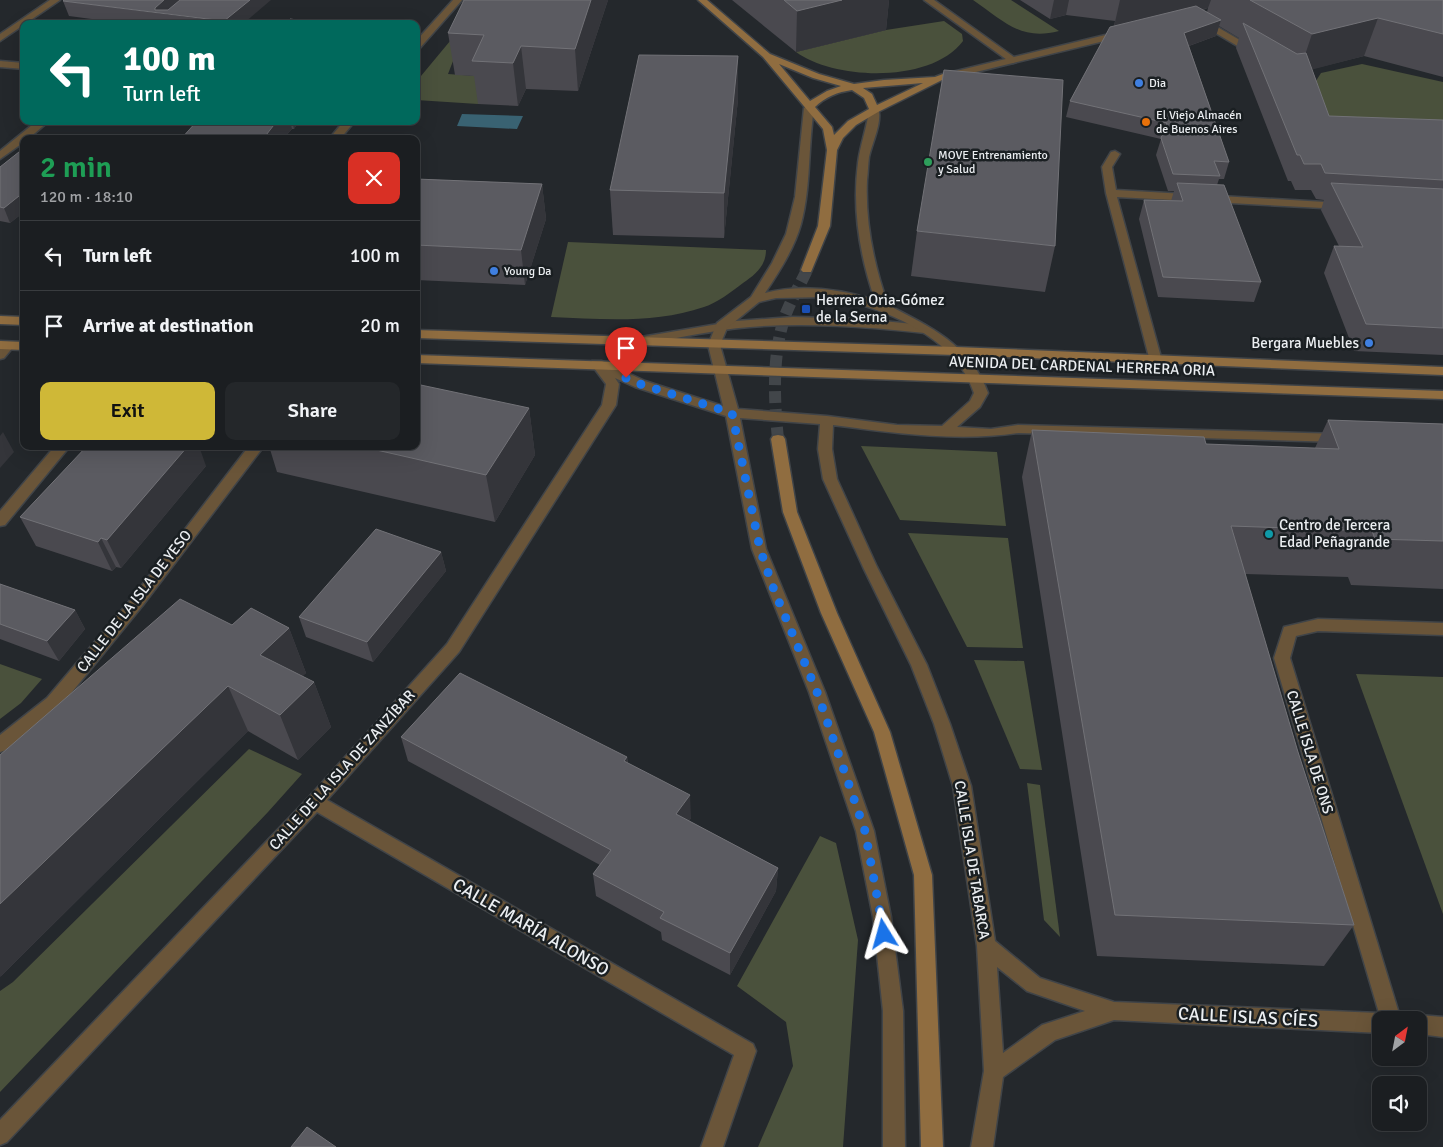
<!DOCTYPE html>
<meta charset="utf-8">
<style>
:root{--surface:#1b1e21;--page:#24272a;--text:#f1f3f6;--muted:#a0a2a5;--line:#393c3f;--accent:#cfb837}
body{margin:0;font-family:Signika,sans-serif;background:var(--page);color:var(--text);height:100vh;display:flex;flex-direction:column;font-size:19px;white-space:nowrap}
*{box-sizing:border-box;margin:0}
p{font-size:16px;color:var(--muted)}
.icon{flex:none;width:28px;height:28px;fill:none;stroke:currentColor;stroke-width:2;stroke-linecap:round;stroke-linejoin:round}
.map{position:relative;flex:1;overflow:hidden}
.sheet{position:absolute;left:20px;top:135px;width:400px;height:315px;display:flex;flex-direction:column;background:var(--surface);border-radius:10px;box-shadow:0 5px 20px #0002,0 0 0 1px var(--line)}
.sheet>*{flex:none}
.guide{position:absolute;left:20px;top:20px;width:400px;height:105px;border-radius:10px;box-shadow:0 5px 20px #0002,0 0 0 1px var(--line);background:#00695c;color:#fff;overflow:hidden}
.needle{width:32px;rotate:32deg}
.tools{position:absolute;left:1372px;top:1011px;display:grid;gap:10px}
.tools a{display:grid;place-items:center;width:55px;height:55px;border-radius:10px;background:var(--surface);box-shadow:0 5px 20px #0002,0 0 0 1px var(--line);font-size:25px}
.pin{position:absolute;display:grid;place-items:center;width:42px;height:42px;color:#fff;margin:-51px -21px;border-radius:50% 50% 50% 0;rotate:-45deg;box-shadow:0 0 5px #0007}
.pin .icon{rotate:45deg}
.me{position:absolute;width:55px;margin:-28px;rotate:352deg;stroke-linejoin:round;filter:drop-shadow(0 0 4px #0008)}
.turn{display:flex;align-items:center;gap:18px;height:105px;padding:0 20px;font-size:22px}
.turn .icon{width:65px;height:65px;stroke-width:2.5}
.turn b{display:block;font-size:35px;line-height:42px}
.round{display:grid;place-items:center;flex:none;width:52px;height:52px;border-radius:10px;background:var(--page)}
.head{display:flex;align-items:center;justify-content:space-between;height:85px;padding:0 20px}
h1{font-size:30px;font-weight:600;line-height:38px;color:#1e9e55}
.cta{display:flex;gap:10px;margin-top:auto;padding:10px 20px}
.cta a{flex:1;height:58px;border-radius:10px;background:var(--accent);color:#111;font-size:20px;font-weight:600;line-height:58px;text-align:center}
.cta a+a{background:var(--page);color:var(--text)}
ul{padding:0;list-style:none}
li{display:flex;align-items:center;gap:15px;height:70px;padding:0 20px;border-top:1px solid var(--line)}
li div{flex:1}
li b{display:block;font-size:19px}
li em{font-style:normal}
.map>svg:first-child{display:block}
.green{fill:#4a513c}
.water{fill:#396272}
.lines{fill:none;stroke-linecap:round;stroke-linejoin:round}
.secondary-tunnel{stroke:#42464a;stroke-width:12;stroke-dasharray:12 6;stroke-linecap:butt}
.lane-casing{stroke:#404448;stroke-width:3}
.street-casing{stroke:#404448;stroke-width:3}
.secondary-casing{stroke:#404448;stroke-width:3}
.lane{fill:#6a5539;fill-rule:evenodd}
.street{fill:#6a5539;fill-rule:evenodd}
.secondary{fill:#906d40;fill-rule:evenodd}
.wall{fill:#4a494f;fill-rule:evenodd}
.shaded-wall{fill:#34353a}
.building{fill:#5b5b61;stroke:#727277}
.route{stroke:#1a73e8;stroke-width:9;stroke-dasharray:0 16.2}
.shop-dot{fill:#3f7fe0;stroke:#1a1f22;stroke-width:2}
.food-dot{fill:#e8710a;stroke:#1a1f22;stroke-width:2}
.leisure-dot{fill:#2e9e5b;stroke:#1a1f22;stroke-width:2}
.transit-dot{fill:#1a4fb4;stroke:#1a1f22;stroke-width:2}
.culture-dot{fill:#0f9aa8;stroke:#1a1f22;stroke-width:2}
.labels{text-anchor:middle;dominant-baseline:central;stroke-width:5;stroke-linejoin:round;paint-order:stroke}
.far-poi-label{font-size:12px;fill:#ebeef1;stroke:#1a1f22;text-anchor:start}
.poi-label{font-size:15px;fill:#ebeef1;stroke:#1a1f22;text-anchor:start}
.street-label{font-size:15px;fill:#ebeef1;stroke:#1a1f22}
.near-street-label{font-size:18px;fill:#ebeef1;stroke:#1a1f22}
</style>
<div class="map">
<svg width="1443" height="1147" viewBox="0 0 1443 1147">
<rect width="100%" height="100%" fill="#24282c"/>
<g class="green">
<path d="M973,0H1011L1059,31C1020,41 1004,21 973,0Z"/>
<polygon points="470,17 448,74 490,77 478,104 416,100 416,82"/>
<path d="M944,21L962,34L963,41C932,83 836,81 796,52L886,30Z"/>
<polygon points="1362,64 1443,82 1443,134 1321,129 1307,95 1321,73"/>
<path d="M568,242L766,250C766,266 755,275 743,283C731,292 717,303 704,307C654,324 602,319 551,317Z"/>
<polygon points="861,446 997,452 1006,526 900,520"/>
<polygon points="908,533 1008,538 1023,648 967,647"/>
<polygon points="974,660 1024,661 1042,770 1020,769"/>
<polygon points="0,664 42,679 21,703 0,719"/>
<polygon points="1356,674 1443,677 1443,914"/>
<polygon points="249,749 302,774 268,812 0,1092 0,991 13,982"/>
<polygon points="1027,783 1040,785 1060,937 1044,920"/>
<polygon points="820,836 836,843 858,940 843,1147 758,1147 793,1066 786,1022 737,986"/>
</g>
<polygon class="water" points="462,114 523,116 517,129 457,126"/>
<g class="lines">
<path class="secondary-tunnel" d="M778,439C774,399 772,355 785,316C791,300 800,285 807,270"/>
<g class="lane-casing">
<g id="lane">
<polygon points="924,0 934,0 1018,60 1013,63 1010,62"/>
<polygon points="1200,17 1257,50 1259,52 1257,54 1251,54 1197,22 1195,20"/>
<path d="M793,317L860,319L925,325L931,329L925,333C867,327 808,322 750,327C713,330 677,338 641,345L635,341L641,337L736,321Z"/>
<polygon points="55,446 70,446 5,525 0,526 0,511"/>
</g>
</g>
<g class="street-casing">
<g id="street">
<polygon points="50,0 60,0 0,41 0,34"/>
<polygon points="453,0 462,0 419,49 416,50 416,41"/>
<polygon points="1122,31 1125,32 1125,36 947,79 942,76 944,74"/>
<polygon points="0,61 24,63 24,69 0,67"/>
<path d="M809,105L814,108C808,146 811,187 801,224C794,249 779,272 765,293C801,284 840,289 875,300C860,257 852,209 858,163C860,145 867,128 869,110L870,108H878C883,121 872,143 869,157C868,164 868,172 867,180C865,223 874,265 888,305C930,327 971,345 988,393L980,407L957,427L991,429L1018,425L1340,434L1345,435L1347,438L1345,441L1340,442L1018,433C957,442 894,433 833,425L832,449L837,479L877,567L927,665L950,724L971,786L995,941L1040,978L1114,1002L1379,1013L1274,658L1284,627L1318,619L1443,623V635L1318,631L1296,636L1290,658L1401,1020H1381V1033L1114,1020L1055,1040L1003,1077L993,1147H971L984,1071L977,946L953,786L934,724L911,665L863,567L823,479L818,449L820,424L740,418L766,549L825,692L874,831L891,917L903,1011L905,1147H883V1011L873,917L856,831L809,692L752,549L726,416L635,387L615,378L619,384L616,405L459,652L327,800L753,1044L756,1051L723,1147H701L734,1055L317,812L7,1142L0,1145V1120L309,797L447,644L602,405L606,384L591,364L592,361H602L645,381L723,406L708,345L717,323L751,297L772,263L786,234L795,197L804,108ZM827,297C881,306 956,336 974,393L970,401L942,426L897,425L827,416L738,409L720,345L727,328L759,302L776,298ZM997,967L1027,991L1085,1011L1042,1025L1003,1053Z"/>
<polygon points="37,121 49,121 28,139 24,139 24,142 0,159 0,151"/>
<polygon points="344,121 355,121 340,139 329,139"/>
<polygon points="1115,151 1120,154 1112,167 1116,190 1342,203 1348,206 1342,209 1117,197 1162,361 1156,365 1150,361 1106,193 1102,167 1111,152"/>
<polygon points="8,342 14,346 4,358 0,359 0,347"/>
<polygon points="249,446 264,446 143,605 59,708 6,750 0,752 0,735 47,698 133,597"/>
<polygon points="1419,1015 1443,1017 1443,1037 1419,1034 1419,1020 1411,1020"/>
</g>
</g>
<g class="secondary-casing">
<g id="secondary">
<path d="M698,0H707L770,54L819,74L854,84L884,80L935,77L943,74L948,77L878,112L856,125L843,138L837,150L830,226L811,272H803L801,270L818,226L827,150L823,129L763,57ZM779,64L813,78L841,86L827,91L810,101ZM923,83L877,105L872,94L863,88ZM852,90L864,98L869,109L848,121L834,135L832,127L815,107C825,97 838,92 852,90Z"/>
<polygon points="0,316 24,317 24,325 0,324"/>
<polygon points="416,330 956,347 1443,367 1443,375 956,355 416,338"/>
<polygon points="0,341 24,342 24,350 0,349"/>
<polygon points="416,355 1443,391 1443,399 416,363"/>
<polygon points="778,435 783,436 785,439 797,512 837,613 890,732 932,875 943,1147 921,1147 914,875 874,732 821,613 783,512 771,439 773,436"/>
</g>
</g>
<use href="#lane" class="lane"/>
<use href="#street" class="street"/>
<use href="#secondary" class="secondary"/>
</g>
<g class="wall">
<polygon points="608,0 578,91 526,89 518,106 478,104 474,76 455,75 448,33"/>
<polygon points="732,0 889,0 886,30 796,52"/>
<path d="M1020,0H1443V77L1364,56L1312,69L1329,116L1443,120V355L1354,351L1324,273L1334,246H1339L1321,210L1324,200L1316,199L1311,190H1295L1291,181H1288L1236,48L1239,38L1219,26L1216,36L1189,46L1229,162L1224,179H1219L1217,185L1261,282L1254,302L1158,297L1139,219L1144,200L1171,201L1174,191H1168L1156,155L1161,139L1066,117L1070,101L1114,26L1115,21L1066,15L1050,19ZM1208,8L1207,12L1203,10Z"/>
<polygon points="63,1 243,24 129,24 69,16"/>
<polygon points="738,56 738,99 724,238 613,235 610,190"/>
<polygon points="197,121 299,121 294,129 292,129 283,139 181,139"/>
<polygon points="24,148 24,212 10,223 0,221 0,167"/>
<polygon points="416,179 542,184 546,219 525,285 416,280"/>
<polygon points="917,231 1055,246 1045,292 911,276"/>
<polygon points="529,408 535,455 495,522 277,472 269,446 416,446"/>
<polygon points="1328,420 1443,424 1443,589 1351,585 1348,577 1245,574 1298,752 1354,925 1324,966 1097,956 1022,477 1032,430 1206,444 1315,448"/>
<polygon points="206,466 121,568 116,567 112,571 36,546 20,517"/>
<polygon points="441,552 446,571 373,662 306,637 299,617"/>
<polygon points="0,584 75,610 85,629 59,661 0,639"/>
<polygon points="232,625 289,628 306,673 302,676 314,682 331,727 298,760 248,731 0,977"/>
<polygon points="401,737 627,757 628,763 691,818 689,821 778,868 776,891 730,975 662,940 661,932 596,896 593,874 600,865 408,761"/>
</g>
<g class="shaded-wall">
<polygon points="164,0 186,0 169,15 155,10 155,8"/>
<polygon points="250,0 271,0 243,24 224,24 224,21"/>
<polygon points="591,0 608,0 578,91 575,49"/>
<polygon points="842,0 889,0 886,30 796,52 797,11"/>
<polygon points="1054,0 1069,0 1066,15 1050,19"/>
<polygon points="1120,0 1211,0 1208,8 1113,31"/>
<polygon points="1378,18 1364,56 1299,73 1312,34"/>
<polygon points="1221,20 1216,36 1180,49 1184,33"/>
<polygon points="521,46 526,89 518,106 513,63"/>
<polygon points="738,56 738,99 724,238 724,193"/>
<polygon points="277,121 290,121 292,129 283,139 263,139"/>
<polygon points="292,121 299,121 294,129"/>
<polygon points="542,184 546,219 525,285 521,250"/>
<polygon points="24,192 24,212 10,223 4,208"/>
<polygon points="529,408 535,455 495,522 486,475"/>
<polygon points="3,432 14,452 0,468 0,436"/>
<polygon points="188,446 199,446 206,466 121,568 107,540"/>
<polygon points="101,538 116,567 112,571 98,542"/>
<polygon points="441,552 446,571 373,662 367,642"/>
<polygon points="75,610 85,629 59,661 47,641"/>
<polygon points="289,628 306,673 279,700 260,655"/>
<polygon points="314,682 331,727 298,760 280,715"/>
<polygon points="228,686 248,731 0,977 0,904"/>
<polygon points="627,757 629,781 624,761"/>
<polygon points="690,795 691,818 677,838 676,814"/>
<polygon points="778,868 776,891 730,975 730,953"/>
</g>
<g class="building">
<polygon points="64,0 164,0 155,8 155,10 168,10 180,0 250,0 224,21 63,1"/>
<polygon points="464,0 591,0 575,49 521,46 513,63 472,61 484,35 448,33"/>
<polygon points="784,0 842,0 797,11"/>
<polygon points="1250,0 1443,0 1443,34 1378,18 1312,34"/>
<polygon points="1196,6 1221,20 1184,33 1229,162 1214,161 1220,176 1173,174 1161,138 1167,123 1070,101 1110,27"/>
<polygon points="290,19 327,24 286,24"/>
<polygon points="1243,23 1297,54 1306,53 1329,116 1443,120 1443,180 1325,173 1321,164 1304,164 1300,155 1297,155"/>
<polygon points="639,55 738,56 724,193 610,190"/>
<polygon points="944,70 1063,80 1055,246 917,231"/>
<polygon points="197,121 277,121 263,139 181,139"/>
<polygon points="24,148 24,192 4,208 0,207 0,167"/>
<polygon points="416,179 542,184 521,250 416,245"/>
<polygon points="1177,183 1224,185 1261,282 1163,277 1144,200 1183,201"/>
<polygon points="1331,183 1443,189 1443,328 1366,324 1334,246 1363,247"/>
<polygon points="416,384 529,408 486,475 359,446 416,446"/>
<polygon points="1328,420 1443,424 1443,541 1375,539 1372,531 1231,526 1298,752 1354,925 1115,915 1032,430 1204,437 1206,444 1339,449"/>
<polygon points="87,446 188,446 107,540 101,538 98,542 20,517"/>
<polygon points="376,529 441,552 367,642 299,617"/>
<polygon points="0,584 75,610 47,641 0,624"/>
<polygon points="180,599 232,625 251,608 289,628 260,655 314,682 280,715 228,686 0,904 0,755"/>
<polygon points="460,673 627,757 624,761 690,795 676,814 778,868 730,953 660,918 664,912 593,874 611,850 401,737"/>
<polygon points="307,1127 336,1147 291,1147"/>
</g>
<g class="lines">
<polyline class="route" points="626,378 640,384 732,413 760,549 774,590 817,692 865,831 884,934"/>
</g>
<g class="shop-dot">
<circle cx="1139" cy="83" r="5"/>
<circle cx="494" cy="271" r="5"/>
<circle cx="1369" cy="343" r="5"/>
</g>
<circle class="food-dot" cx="1146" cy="122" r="5"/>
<circle class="leisure-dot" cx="928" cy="162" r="5"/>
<rect class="transit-dot" x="801" y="304" width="10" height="10" rx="2.5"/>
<circle class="culture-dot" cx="1269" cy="534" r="5"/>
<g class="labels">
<g class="far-poi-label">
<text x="1149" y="83">Dia</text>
<text x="1156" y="115">El Viejo Almacén<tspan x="1156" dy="14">de Buenos Aires</tspan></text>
<text x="938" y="155">MOVE Entrenamiento<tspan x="938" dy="14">y Salud</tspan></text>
<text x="504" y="271">Young Da</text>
</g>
<g class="poi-label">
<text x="816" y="300">Herrera Oria-Gómez<tspan x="816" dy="17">de la Serna</tspan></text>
<text x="1359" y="343" text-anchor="end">Bergara Muebles</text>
<text x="1279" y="525">Centro de Tercera<tspan x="1279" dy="17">Edad Peñagrande</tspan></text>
</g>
<g class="street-label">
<text transform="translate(1082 366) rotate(2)">AVENIDA DEL CARDENAL HERRERA ORIA</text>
<text transform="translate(134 601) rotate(-52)">CALLE DE LA ISLA DE YESO</text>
<text transform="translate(1310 752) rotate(73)">CALLE ISLA DE ONS</text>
<text transform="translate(342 770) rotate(-48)">CALLE DE LA ISLA DE ZANZÍBAR</text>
<text transform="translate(972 860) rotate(81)">CALLE ISLA DE TABARCA</text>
</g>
<g class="near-street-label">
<text transform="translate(531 927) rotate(30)">CALLE MARÍA ALONSO</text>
<text transform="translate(1248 1017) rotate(3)">CALLE ISLAS CÍES</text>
</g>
</g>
</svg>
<div class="tools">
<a><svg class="needle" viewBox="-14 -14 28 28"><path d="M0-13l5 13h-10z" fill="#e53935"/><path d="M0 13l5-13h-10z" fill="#a0a2a5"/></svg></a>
<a><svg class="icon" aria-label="sound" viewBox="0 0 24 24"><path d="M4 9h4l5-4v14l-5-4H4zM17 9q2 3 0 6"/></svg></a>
</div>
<div class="pin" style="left:626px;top:378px;background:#d93025"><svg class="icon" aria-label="arrive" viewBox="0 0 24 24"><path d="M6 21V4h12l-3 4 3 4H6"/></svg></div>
<svg class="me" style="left:884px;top:934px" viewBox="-20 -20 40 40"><path d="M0-17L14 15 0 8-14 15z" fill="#1a73e8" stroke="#fff" stroke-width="4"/></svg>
<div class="guide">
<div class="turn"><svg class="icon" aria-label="left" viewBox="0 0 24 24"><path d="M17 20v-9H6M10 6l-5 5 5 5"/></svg><div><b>100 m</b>Turn left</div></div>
</div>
<section class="sheet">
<div class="head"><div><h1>2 min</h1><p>120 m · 18:10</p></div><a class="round" style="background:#d93025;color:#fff"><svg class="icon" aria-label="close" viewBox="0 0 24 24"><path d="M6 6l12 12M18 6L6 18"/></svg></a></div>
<ul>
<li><svg class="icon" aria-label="left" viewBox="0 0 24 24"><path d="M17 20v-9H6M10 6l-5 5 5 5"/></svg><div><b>Turn left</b></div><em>100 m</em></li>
<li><svg class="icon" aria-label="arrive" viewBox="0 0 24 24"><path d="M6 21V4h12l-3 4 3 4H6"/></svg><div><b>Arrive at destination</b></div><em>20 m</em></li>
</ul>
<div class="cta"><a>Exit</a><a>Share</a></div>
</section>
</div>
